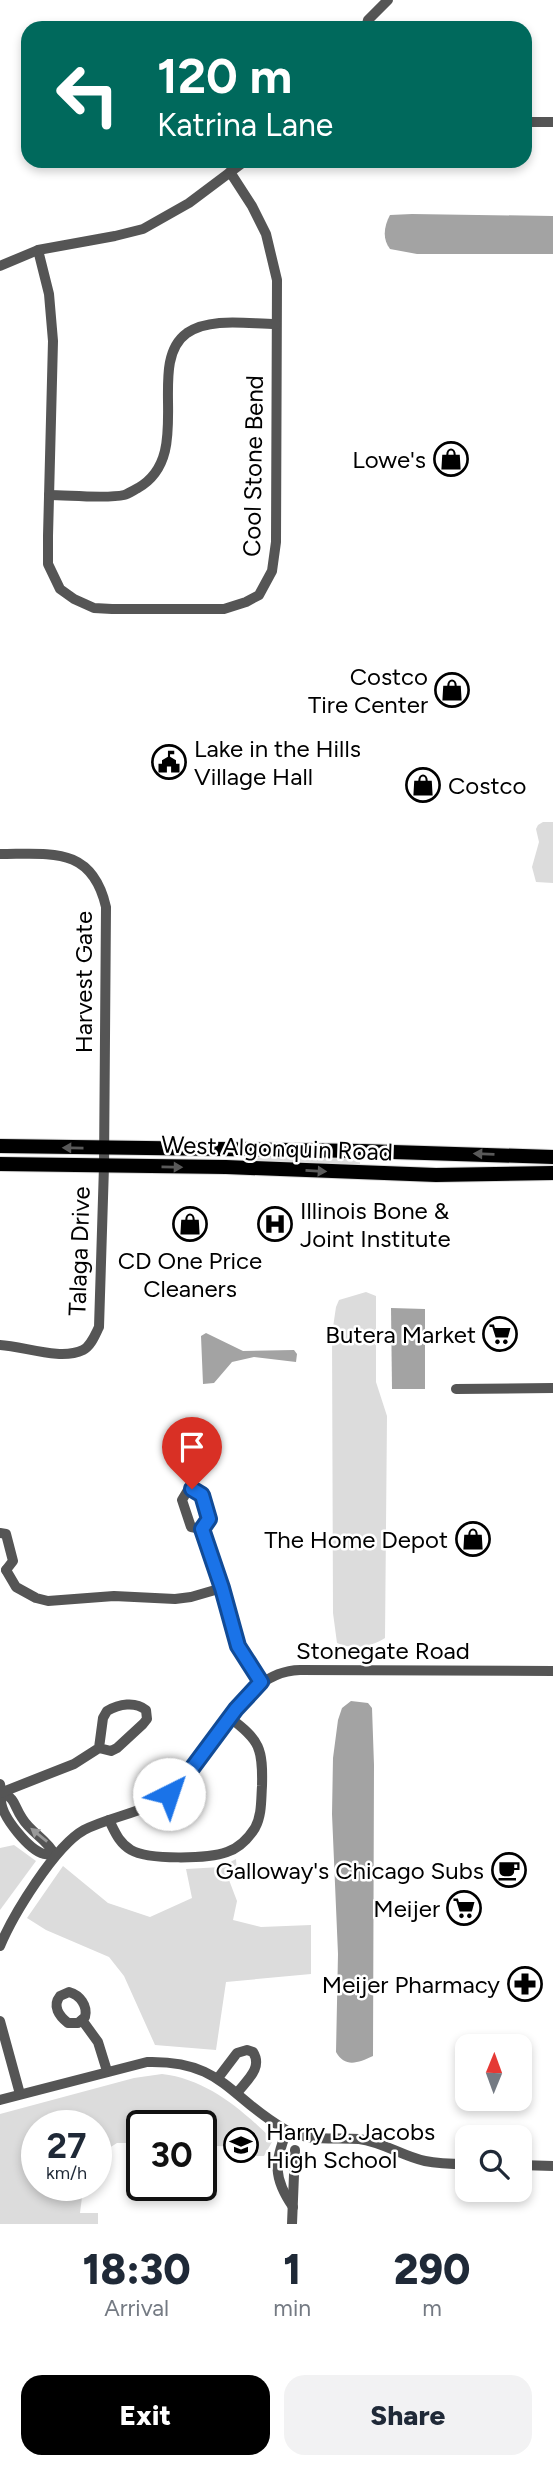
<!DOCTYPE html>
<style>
:root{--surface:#fff;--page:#f2f2f3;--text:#1f2937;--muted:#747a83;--accent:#000}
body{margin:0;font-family:Figtree,sans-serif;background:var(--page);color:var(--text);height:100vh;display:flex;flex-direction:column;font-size:26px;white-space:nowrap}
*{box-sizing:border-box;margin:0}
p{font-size:23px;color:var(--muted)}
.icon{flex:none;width:38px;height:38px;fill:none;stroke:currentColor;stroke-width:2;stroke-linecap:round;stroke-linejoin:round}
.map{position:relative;height:2224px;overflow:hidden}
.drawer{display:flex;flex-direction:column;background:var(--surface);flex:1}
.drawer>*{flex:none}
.top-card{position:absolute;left:21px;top:21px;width:511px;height:147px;border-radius:21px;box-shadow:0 4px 10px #0003;background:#00695c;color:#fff;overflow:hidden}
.needle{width:46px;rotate:1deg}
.fabs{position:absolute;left:455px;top:2034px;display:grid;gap:14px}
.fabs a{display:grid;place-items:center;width:77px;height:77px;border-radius:14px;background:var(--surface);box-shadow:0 4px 10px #0003;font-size:35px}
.speed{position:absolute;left:21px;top:2110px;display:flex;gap:14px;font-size:35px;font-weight:700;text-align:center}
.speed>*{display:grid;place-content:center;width:91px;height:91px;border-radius:50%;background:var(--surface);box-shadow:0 4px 10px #0003;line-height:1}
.speed small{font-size:18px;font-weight:400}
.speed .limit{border:4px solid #111;border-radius:10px;background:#fff;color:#111}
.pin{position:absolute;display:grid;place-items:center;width:60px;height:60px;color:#fff;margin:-72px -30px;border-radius:50% 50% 50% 0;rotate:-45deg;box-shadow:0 0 7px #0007}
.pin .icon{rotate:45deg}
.me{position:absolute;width:77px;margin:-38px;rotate:41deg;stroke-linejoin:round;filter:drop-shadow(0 0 5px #0008)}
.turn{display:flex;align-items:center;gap:24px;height:147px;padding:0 21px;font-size:32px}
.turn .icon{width:91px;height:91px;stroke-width:2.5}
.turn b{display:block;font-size:49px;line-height:60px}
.eta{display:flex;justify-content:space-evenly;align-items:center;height:119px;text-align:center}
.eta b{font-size:42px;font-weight:800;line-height:49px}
.button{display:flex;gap:14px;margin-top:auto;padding:14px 21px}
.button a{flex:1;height:80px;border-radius:21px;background:var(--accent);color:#fff;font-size:28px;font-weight:800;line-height:80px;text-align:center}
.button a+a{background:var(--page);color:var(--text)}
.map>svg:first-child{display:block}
.green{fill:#dcdcdc}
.water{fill:#a3a3a3}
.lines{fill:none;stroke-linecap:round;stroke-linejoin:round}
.major-casing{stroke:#dbdbdb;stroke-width:16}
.minor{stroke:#555;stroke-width:10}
.major{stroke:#000;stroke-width:14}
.oneway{fill:#595959}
.oneway2{fill:#999}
.route-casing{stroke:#114b97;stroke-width:18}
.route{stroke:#1a73e8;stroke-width:12}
.labels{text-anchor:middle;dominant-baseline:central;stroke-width:5;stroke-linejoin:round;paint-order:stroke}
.poi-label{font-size:24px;fill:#000;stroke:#fff;text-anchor:end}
.street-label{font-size:24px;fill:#000;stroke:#fff}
</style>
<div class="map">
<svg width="553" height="2224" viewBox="0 0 553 2224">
<rect width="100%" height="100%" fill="#fff"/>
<g class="green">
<polygon points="543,822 553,822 553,883 536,882 532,867 539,842 536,829 538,825"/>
<polygon points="360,1155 360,1166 243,1160 243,1158"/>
<path d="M366,1292L376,1296V1382L387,1416L385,1638C371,1647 353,1650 337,1643L333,1613L332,1334L336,1307L339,1300Z"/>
<polygon points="14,1845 36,1861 0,1910 0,1848"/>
<polygon points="236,1859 237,1875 229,1880 237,1901 233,1920 261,1927 311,1925 311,1974 226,1982 216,2050 155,2045 124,1976 109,1957 46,1930 27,1918 63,1866 108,1903 150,1917 192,1898 186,1869 221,1867"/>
<path d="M162,2074C206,2079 240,2108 271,2138L272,2142L264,2156H255L250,2148L201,2145V2126H142V2143H117L106,2150L102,2164H96V2126H37V2186H89L82,2197L80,2213H98V2224H0V2114L134,2078Z"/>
</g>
<g class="water">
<path d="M412,214L553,216V254H417L390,249C382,239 384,226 390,215Z"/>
<polygon points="391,1308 425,1309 425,1389 392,1389"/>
<polygon points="206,1333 243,1351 294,1350 297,1354 296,1362 254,1357 232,1362 214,1383 203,1384 201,1336"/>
<path d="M351,1701L368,1703L372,1708L374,1765L373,2056C358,2063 345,2068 336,2052L338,1954L332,1814L333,1758L338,1720L342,1708Z"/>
</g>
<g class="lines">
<g class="major-casing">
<g id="major">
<polyline points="0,1146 362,1151 553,1157"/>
<polyline points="0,1164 226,1167 436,1175 553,1173"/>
</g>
</g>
<g class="minor">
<polyline points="366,28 368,20 388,0"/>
<polyline points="525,122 553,122"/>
<polyline points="38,250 49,294 53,341 48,536 48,564 60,589 74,599 94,608 112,609 224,609 246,602 259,595 272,571 276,542 277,280 266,234 252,206 230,172"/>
<polyline points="0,266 38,250 115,236 143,229 189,203 245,161"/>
<path d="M49,495C68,495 107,499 124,495C128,494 134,490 138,488C196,455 144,364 187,333C211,317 248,324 276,324"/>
<path d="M0,854C51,854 92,846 106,907L104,1166L99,1327C95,1335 91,1346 83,1350C60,1361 24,1346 0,1345"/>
<polyline points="456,1389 553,1388"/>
<polygon points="188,1490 196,1490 202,1495 209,1519 202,1529 191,1527 182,1500"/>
<polyline points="202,1529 222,1588 238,1646 261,1682"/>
<polyline points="0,1533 6,1534 13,1561 6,1570"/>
<polyline points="6,1570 16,1587 36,1598 48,1601 114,1596 175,1599 191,1597 222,1588"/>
<path d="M0,1784C2,1791 0,1794 1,1801C2,1817 29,1850 44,1854C48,1855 52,1854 55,1855C47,1839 31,1833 22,1818C14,1806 16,1800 3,1792"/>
<path d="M0,1793L74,1764L99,1748L111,1751L117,1748L143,1724L147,1719L146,1710C135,1701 119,1704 107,1711L103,1718L99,1748"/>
<path d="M109,1820C115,1832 119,1843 131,1850C148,1860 208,1859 227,1852C239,1848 248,1839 255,1828C262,1815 261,1800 262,1786C263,1749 260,1740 230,1718"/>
<path d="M0,1946C13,1915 55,1846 84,1830C113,1815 153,1812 177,1788C213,1751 241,1671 300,1670L553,1671"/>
<path d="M69,1992C80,1995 88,2006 85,2017L78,2023H68C59,2016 52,2006 60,1996Z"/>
<polyline points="82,2020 98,2042 107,2071"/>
<polyline points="0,2021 20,2094"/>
<path d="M218,2078L237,2053L247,2050L253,2052C263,2068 247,2080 237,2093"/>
<path d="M0,2100L147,2062C223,2060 229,2098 286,2130C307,2142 336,2137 359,2139C383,2142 402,2156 425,2161C439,2164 453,2164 467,2164"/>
<path d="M287,2131C274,2162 273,2178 293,2207"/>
<polyline points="520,2165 553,2166"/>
<polyline points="292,2224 295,2150"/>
</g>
<use href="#major" class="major"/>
</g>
<defs><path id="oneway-solid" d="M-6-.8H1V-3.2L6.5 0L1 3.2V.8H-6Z" transform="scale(1.75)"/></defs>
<g class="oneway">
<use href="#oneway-solid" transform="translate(73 1148) rotate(-179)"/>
<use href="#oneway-solid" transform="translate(484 1154) rotate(-178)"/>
<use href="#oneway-solid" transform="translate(172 1167) rotate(1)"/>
<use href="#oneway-solid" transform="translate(316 1171) rotate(3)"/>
</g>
<use class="oneway2" href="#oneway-solid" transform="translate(39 1835) rotate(-141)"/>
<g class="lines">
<g class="route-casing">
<polyline id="route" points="169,1794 184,1779 236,1709 261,1682 238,1646 222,1588 202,1529 209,1519 202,1495 192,1489"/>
</g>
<use href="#route" class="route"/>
</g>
<defs>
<g id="shop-ring" transform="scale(1.75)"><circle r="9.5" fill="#fff" stroke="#000" stroke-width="1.5"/><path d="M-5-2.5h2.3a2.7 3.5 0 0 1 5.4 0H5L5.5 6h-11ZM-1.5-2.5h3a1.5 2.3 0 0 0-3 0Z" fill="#000"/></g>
<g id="civic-ring" transform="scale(1.75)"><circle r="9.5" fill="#fff" stroke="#000" stroke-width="1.5"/><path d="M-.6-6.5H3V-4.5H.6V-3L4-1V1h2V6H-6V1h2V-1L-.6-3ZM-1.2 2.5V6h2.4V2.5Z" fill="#000"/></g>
<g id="hospital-ring" transform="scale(1.75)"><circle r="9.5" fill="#fff" stroke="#000" stroke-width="1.5"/><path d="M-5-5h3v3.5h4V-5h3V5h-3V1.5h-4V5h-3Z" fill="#000"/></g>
<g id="supermarket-ring" transform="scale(1.75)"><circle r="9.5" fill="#fff" stroke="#000" stroke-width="1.5"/><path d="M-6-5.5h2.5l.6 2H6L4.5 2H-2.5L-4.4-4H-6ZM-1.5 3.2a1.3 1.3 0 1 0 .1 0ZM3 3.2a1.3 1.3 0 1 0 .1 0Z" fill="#000"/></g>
<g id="cafe-ring" transform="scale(1.75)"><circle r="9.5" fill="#fff" stroke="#000" stroke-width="1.5"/><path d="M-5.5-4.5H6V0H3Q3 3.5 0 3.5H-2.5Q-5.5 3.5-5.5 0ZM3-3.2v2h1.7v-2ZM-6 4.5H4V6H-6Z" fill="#000"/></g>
<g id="pharmacy-ring" transform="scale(1.75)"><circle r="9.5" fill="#fff" stroke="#000" stroke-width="1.5"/><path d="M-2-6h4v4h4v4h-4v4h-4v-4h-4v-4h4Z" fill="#000"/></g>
<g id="school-ring" transform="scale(1.75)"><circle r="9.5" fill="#fff" stroke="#000" stroke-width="1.5"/><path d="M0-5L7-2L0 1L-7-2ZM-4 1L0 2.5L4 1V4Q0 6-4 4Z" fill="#000"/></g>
</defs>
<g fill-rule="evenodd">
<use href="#shop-ring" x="451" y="459"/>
<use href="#shop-ring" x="452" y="690"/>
<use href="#civic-ring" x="169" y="762"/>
<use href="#shop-ring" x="423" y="785"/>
<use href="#shop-ring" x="190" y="1224"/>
<use href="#hospital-ring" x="275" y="1224"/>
<use href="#supermarket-ring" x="500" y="1334"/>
<use href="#shop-ring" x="473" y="1539"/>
<use href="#cafe-ring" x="509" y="1870"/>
<use href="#supermarket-ring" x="464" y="1908"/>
<use href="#pharmacy-ring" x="525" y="1984"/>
<use href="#school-ring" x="241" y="2145"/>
</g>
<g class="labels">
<g class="poi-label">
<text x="426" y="459">Lowe's</text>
<text x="428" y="676">Costco<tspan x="428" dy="28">Tire Center</tspan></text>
<text x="194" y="748" text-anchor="start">Lake in the Hills<tspan x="194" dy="28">Village Hall</tspan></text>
<text x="448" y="785" text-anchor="start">Costco</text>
<text x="300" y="1210" text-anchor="start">Illinois Bone &amp;<tspan x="300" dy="28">Joint Institute</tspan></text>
<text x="190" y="1260" text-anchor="middle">CD One Price<tspan x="190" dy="28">Cleaners</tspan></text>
<text x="476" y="1334">Butera Market</text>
<text x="448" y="1539">The Home Depot</text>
<text x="484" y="1870">Galloway's Chicago Subs</text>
<text x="440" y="1908">Meijer</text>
<text x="500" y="1984">Meijer Pharmacy</text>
<text x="266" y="2131" text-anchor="start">Harry D. Jacobs<tspan x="266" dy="28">High School</tspan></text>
</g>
<g class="street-label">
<text transform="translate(253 466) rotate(-89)">Cool Stone Bend</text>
<text transform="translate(83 982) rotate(-90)">Harvest Gate</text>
<text transform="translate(277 1148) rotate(2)">West Algonquin Road</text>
<text transform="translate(79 1251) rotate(-88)">Talaga Drive</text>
<text x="383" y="1650">Stonegate Road</text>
</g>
</g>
</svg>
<div class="fabs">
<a><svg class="needle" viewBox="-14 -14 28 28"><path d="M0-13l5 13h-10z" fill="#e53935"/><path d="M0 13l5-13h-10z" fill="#747a83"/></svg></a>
<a><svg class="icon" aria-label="search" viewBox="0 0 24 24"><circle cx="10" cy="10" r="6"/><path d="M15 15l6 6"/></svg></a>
</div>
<div class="speed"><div>27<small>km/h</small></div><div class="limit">30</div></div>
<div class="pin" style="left:192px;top:1489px;background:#d93025"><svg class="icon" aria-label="arrive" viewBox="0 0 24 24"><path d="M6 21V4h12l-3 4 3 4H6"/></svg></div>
<svg class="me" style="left:169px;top:1794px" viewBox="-20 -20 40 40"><circle r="19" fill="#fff"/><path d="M0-13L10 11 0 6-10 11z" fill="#1a73e8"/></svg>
<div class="top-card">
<div class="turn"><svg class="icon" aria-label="left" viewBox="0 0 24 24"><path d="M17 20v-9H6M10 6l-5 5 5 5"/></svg><div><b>120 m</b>Katrina Lane</div></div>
</div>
</div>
<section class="drawer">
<div class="eta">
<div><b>18:30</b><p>Arrival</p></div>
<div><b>1</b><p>min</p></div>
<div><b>290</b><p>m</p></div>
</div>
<div class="button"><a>Exit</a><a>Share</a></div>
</section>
